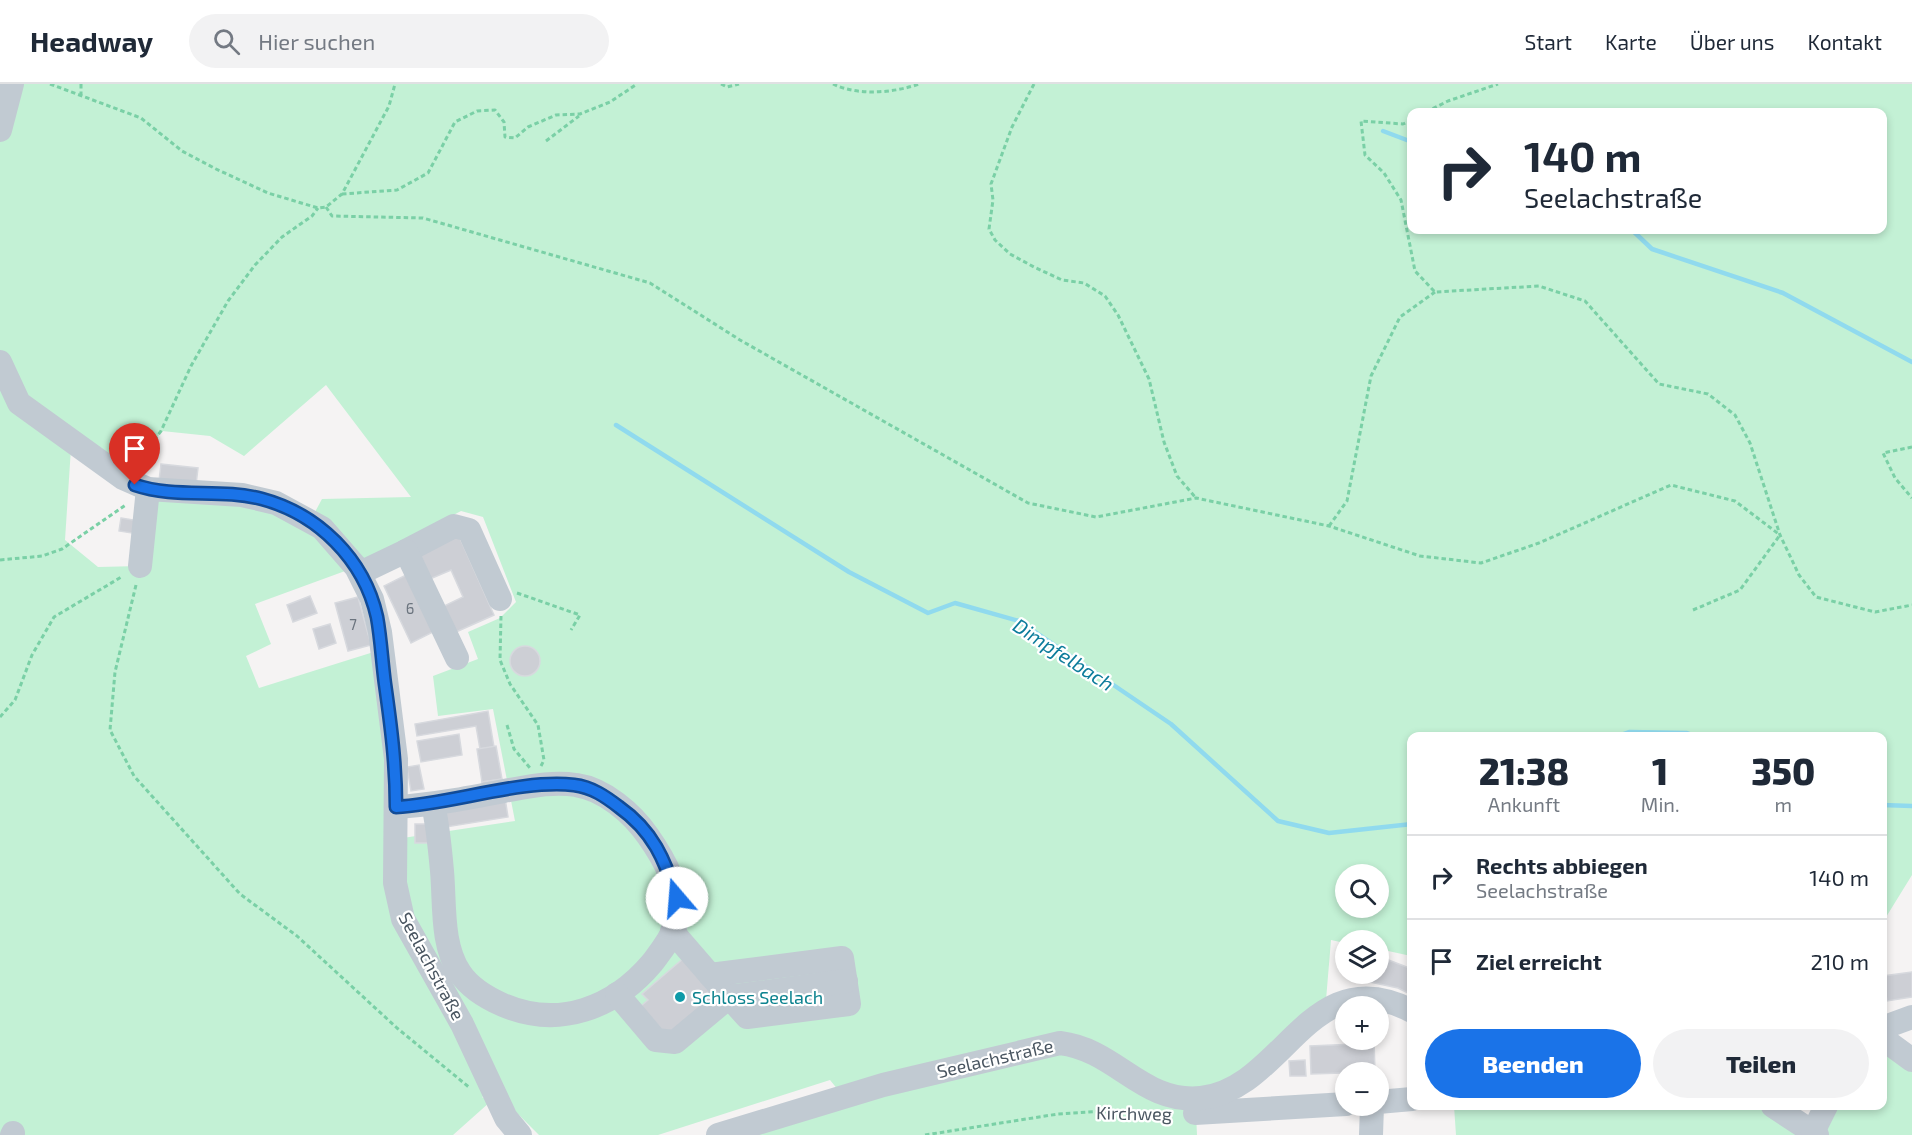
<!DOCTYPE html>
<html lang="de">
<meta charset="utf-8">
<style>
:root{--surface:#fff;--page:#f2f2f3;--text:#1f2937;--muted:#747a83;--line:#e0e1e3;--accent:#1a73e8}
body{margin:0;font-family:"Exo 2",sans-serif;background:var(--page);color:var(--text);height:100vh;display:flex;flex-direction:column;font-size:22px;white-space:nowrap}
*{box-sizing:border-box;margin:0}
p{font-size:20px;color:var(--muted)}
.icon{flex:none;width:33px;height:33px;fill:none;stroke:currentColor;stroke-width:2;stroke-linecap:round;stroke-linejoin:round}
.map{position:relative;flex:1;overflow:hidden}
.drawer{position:absolute;left:1407px;top:648px;width:480px;height:378px;display:flex;flex-direction:column;background:var(--surface);border-radius:12px;box-shadow:0 3px 9px #0003}
.drawer>*{flex:none}
.guide{position:absolute;left:1407px;top:24px;width:480px;height:126px;border-radius:12px;box-shadow:0 3px 9px #0003;background:#fff;color:var(--text);overflow:hidden}
.fabs{position:absolute;left:1335px;top:780px;display:grid;gap:12px}
.fabs a{display:grid;place-items:center;width:54px;height:54px;border-radius:50%;background:var(--surface);box-shadow:0 3px 9px #0003;font-size:30px}
.pin{position:absolute;display:grid;place-items:center;width:51px;height:51px;color:#fff;margin:-62px -26px;border-radius:50% 50% 50% 0;rotate:-45deg;box-shadow:0 0 6px #0007}
.pin .icon{rotate:45deg}
.me{position:absolute;width:66px;margin:-33px;rotate:342deg;stroke-linejoin:round;filter:drop-shadow(0 0 4px #0008)}
.turn{display:flex;align-items:center;gap:21px;height:126px;padding:0 18px;font-size:27px}
.turn .icon{width:78px;height:78px;stroke-width:2.5}
.turn b{display:block;font-size:42px;line-height:51px}
.eta{display:flex;justify-content:space-evenly;align-items:center;height:102px;text-align:center}
.eta b{font-size:36px;font-weight:800;line-height:42px}
.action{display:flex;gap:12px;margin-top:auto;padding:12px 18px}
.action a{flex:1;height:69px;border-radius:36px;background:var(--accent);color:#fff;font-size:24px;font-weight:800;line-height:69px;text-align:center}
.action a+a{background:var(--page);color:var(--text)}
ul{padding:0;list-style:none}
li{display:flex;align-items:center;gap:18px;height:84px;padding:0 18px;border-top:2px solid var(--line)}
li div{flex:1}
li b{display:block;font-size:22px}
li em{font-style:normal}
header{display:flex;align-items:center;gap:36px;box-sizing:border-box;height:84px;padding:0 30px;background:var(--surface);border-bottom:2px solid var(--line)}
header strong{font-size:28px}
nav{display:flex;gap:33px;margin-inline-start:auto;font-size:21px}
.search{width:420px;height:54px;background:var(--page);display:flex;align-items:center;gap:15px;box-sizing:border-box;padding:0 21px;border-radius:33px;color:var(--muted);font-size:22px}
.map>svg:first-child{display:block}
.green{fill:#c3f1d5;fill-rule:evenodd}
.lines{fill:none;stroke-linecap:round;stroke-linejoin:round}
.stream{stroke:#90daee;stroke-width:4.5}
.building{fill:#cdcfd5;stroke:#d7d9de;stroke-width:1.5}
.path{stroke:#7ad0a6;stroke-width:3;stroke-dasharray:4.5 3;stroke-linecap:butt}
.minor{stroke:#c1cad2;stroke-width:24}
.route-casing{stroke:#114b97;stroke-width:15}
.route{stroke:#1a73e8;stroke-width:10}
.culture-dot{fill:#0f9aa8;stroke:#fff;stroke-width:2}
.labels{text-anchor:middle;dominant-baseline:central;stroke-width:4.5;stroke-linejoin:round;paint-order:stroke}
.number-label{font-size:15px;fill:#6b747e}
.street-label{font-size:18px;fill:#4a5661;stroke:#fff}
.culture-label{font-size:18px;fill:#0d838f;stroke:#fff;text-anchor:start}
.water-label{font-size:20px;font-style:italic;fill:#0c7c9b;stroke:#fff}
</style>
<header>
<strong>Headway</strong>
<div class="search"><svg class="icon" aria-label="search" viewBox="0 0 24 24"><circle cx="10" cy="10" r="6"/><path d="M15 15l6 6"/></svg>Hier suchen</div>
<nav><a>Start</a><a>Karte</a><a>Über uns</a><a>Kontakt</a></nav>
</header>
<div class="map">
<svg width="1912" height="1051" viewBox="0 0 1912 1051">
<rect width="100%" height="100%" fill="#f5f3f3"/>
<g class="green">
<path d="M0,0H1912V791L1883,838L1882,652H1412L1411,872L1379,865L1378,856L1345,859L1331,856L1326,916L1196,1029L1197,1051H753L847,1017L830,996L658,1051H539L516,1028L389,810L498,1003L482,1013L490,1018L453,1051H0ZM1412,28H1882V146H1412ZM326,301L411,413L322,415L315,428L168,408L147,421L140,482L98,483L65,456L71,364L127,394L162,347L210,352L244,372ZM461,427L483,433L516,518L500,534L468,548L478,575L433,592L438,632L493,625L515,737L396,755L380,566L259,604L246,572L271,560L255,520L356,483ZM1346,790H1378V824H1346Z"/>
<polygon points="1883,963 1912,986 1912,1051 1456,1051 1454,1022 1773,1022 1813,1048 1833,1022 1882,1022"/>
</g>
<g class="lines">
<g class="stream">
<polyline points="1383,47 1412,58"/>
<polyline points="1632,146 1652,165 1783,209 1912,278"/>
<polyline points="616,341 849,488 928,529 955,519 1019,537 1171,640 1278,737 1329,749 1412,740"/>
<polyline points="1618,652 1629,648 1687,649 1695,652"/>
<polyline points="1882,721 1912,722"/>
</g>
</g>
<g class="building">
<polygon points="161,380 198,384 196,401 159,397"/>
<polygon points="121,434 140,437 138,450 119,447"/>
<polygon points="459,452 494,531 456,548 444,522 463,513 451,486 430,495 419,469"/>
<polygon points="408,490 435,547 411,559 384,502"/>
<polygon points="310,512 317,529 293,538 287,521"/>
<polygon points="358,513 371,561 348,567 335,519"/>
<polygon points="330,540 336,559 319,565 313,545"/>
<circle cx="525" cy="577" r="15"/>
<polygon points="488,627 494,663 480,665 476,642 417,652 415,640"/>
<polygon points="459,650 462,671 421,678 417,657"/>
<polygon points="496,662 502,695 482,698 477,665"/>
<polygon points="419,681 424,705 411,707 407,683"/>
<polygon points="502,695 508,733 446,743 443,724 485,717 482,698"/>
<rect x="415" y="740" width="14" height="19"/>
<polygon points="1378,872 1412,885 1412,911 1398,904 1360,896 1361,890 1378,890"/>
<polygon points="685,873 718,911 674,950 664,948 641,922 648,916 642,910"/>
<polygon points="1912,888 1912,913 1887,917 1883,892"/>
<polygon points="1356,956 1374,956 1375,988 1311,990 1310,962 1356,960"/>
<polygon points="1305,976 1306,992 1290,992 1289,977"/>
</g>
<g class="lines">
<g class="path">
<polyline points="50,0 141,34 182,67 216,85 268,109 318,124 326,123 342,110 389,22 395,0"/>
<polyline points="81,0 81,11"/>
<polyline points="721,0 727,3 739,0"/>
<path d="M833,0C857,12 894,9 919,0"/>
<polyline points="1034,0 1012,43 991,100 993,116 989,145 995,156 1010,170 1034,183 1062,196 1084,199 1105,212 1118,231 1149,295 1164,358 1177,392 1196,414"/>
<polyline points="1426,28 1448,17 1498,0"/>
<polyline points="1412,36 1403,40 1361,37 1365,71 1384,89 1401,116 1415,187 1435,208 1539,202 1585,217 1659,300 1708,310 1735,331 1750,359 1780,451 1799,491 1816,513 1875,528 1912,521"/>
<polyline points="546,57 579,32"/>
<polyline points="342,110 397,106 428,89 455,38 477,27 495,26 504,38 505,53 515,54 528,43 556,31 580,30 610,18 637,0"/>
<polyline points="326,123 332,132 423,134 650,199 740,256 1028,419 1096,433 1196,414 1329,442 1420,472 1481,479 1539,459 1671,401 1735,417 1780,451"/>
<polyline points="1912,363 1883,369 1895,394 1912,414"/>
<polyline points="146,383 145,368 161,347 191,282 228,217 255,181 282,153 312,132 318,124"/>
<polyline points="1329,442 1347,417 1371,292 1400,233 1435,208"/>
<polyline points="0,476 42,472 62,465 127,420"/>
<polyline points="136,501 115,588 110,646 134,692 240,810 297,852 397,944 470,1004"/>
<polyline points="517,509 580,531 571,546"/>
<polyline points="1693,526 1740,506 1780,451"/>
<polyline points="501,532 500,576 510,600 538,641 544,676 541,682"/>
<polyline points="0,633 15,616 32,571 54,533 123,492"/>
<polyline points="507,641 514,665 530,684"/>
<polyline points="925,1051 1058,1030 1105,1027 1161,1030"/>
</g>
<g class="minor">
<polyline points="0,46 12,0"/>
<polyline points="0,278 19,319 123,394 148,405 242,411 276,419 322,444 356,483 372,515 380,548 396,675 395,799 403,835 462,940 506,1034 520,1051"/>
<polyline points="406,467 454,442 469,446 500,515"/>
<polyline points="140,482 148,405"/>
<polyline points="360,489 406,467 457,574"/>
<path d="M396,723C432,721 468,714 504,707C527,703 552,697 576,701C604,705 632,729 648,752C665,776 684,810 676,840C671,855 661,867 652,879C614,924 559,945 503,921C487,914 470,904 460,889C441,861 445,820 442,787C440,765 438,742 433,720"/>
<polyline points="710,891 842,874 849,920 747,933 729,913"/>
<polyline points="617,910 656,956 675,958 729,913 672,847"/>
<polyline points="729,913 846,897"/>
<polyline points="1882,944 1912,933"/>
<polyline points="1882,954 1912,976"/>
<polyline points="1378,1018 1412,1015"/>
<polyline points="1773,1022 1817,1051"/>
<polyline points="1195,1029 1346,1020"/>
<polyline points="1813,1048 1826,1022"/>
<polyline points="12,1051 13,1049"/>
<path d="M718,1051L883,1001L1060,959C1117,966 1142,1020 1201,1014C1285,1005 1309,874 1412,927"/>
<polyline points="1371,1051 1372,1022"/>
</g>
</g>
<g class="lines">
<g class="route-casing">
<path id="route" d="M135,401C176,415 220,404 262,415C318,430 364,475 377,533C381,555 382,578 385,600C391,642 396,681 396,723C452,720 521,695 574,701C592,703 606,713 619,723C653,747 665,776 677,814"/>
</g>
<use href="#route" class="route"/>
</g>
<circle class="culture-dot" cx="680" cy="913" r="6"/>
<g class="labels">
<g class="number-label">
<text x="410" y="524">6</text>
<text x="353" y="540">7</text>
</g>
<g class="street-label">
<text transform="translate(432 882) rotate(62)">Seelachstraße</text>
<text transform="translate(995 974) rotate(-13)">Seelachstraße</text>
<text transform="translate(1134 1029) rotate(1)">Kirchweg</text>
</g>
<g class="culture-label">
<text x="692" y="913">Schloss Seelach</text>
</g>
<g class="water-label">
<text transform="translate(1064 570) rotate(33)">Dimpfelbach</text>
</g>
</g>
</svg>
<div class="fabs">
<a><svg class="icon" aria-label="search" viewBox="0 0 24 24"><circle cx="10" cy="10" r="6"/><path d="M15 15l6 6"/></svg></a>
<a><svg class="icon" aria-label="layers" viewBox="0 0 24 24"><path d="M12 4l9 5-9 5-9-5zM3 14l9 5 9-5"/></svg></a>
<a>+</a>
<a>−</a>
</div>
<div class="pin" style="left:135px;top:401px;background:#d93025"><svg class="icon" aria-label="arrive" viewBox="0 0 24 24"><path d="M6 21V4h12l-3 4 3 4H6"/></svg></div>
<svg class="me" style="left:677px;top:814px" viewBox="-20 -20 40 40"><circle r="19" fill="#fff"/><path d="M0-13L10 11 0 6-10 11z" fill="#1a73e8"/></svg>
<div class="guide">
<div class="turn"><svg class="icon" aria-label="right" viewBox="0 0 24 24"><path d="M7 20v-9h11M14 6l5 5-5 5"/></svg><div><b>140 m</b>Seelachstraße</div></div>
</div>
<section class="drawer">
<div class="eta">
<div><b>21:38</b><p>Ankunft</p></div>
<div><b>1</b><p>Min.</p></div>
<div><b>350</b><p>m</p></div>
</div>
<ul>
<li><svg class="icon" aria-label="right" viewBox="0 0 24 24"><path d="M7 20v-9h11M14 6l5 5-5 5"/></svg><div><b>Rechts abbiegen</b><p>Seelachstraße</p></div><em>140 m</em></li>
<li><svg class="icon" aria-label="arrive" viewBox="0 0 24 24"><path d="M6 21V4h12l-3 4 3 4H6"/></svg><div><b>Ziel erreicht</b></div><em>210 m</em></li>
</ul>
<div class="action"><a>Beenden</a><a>Teilen</a></div>
</section>
</div>
